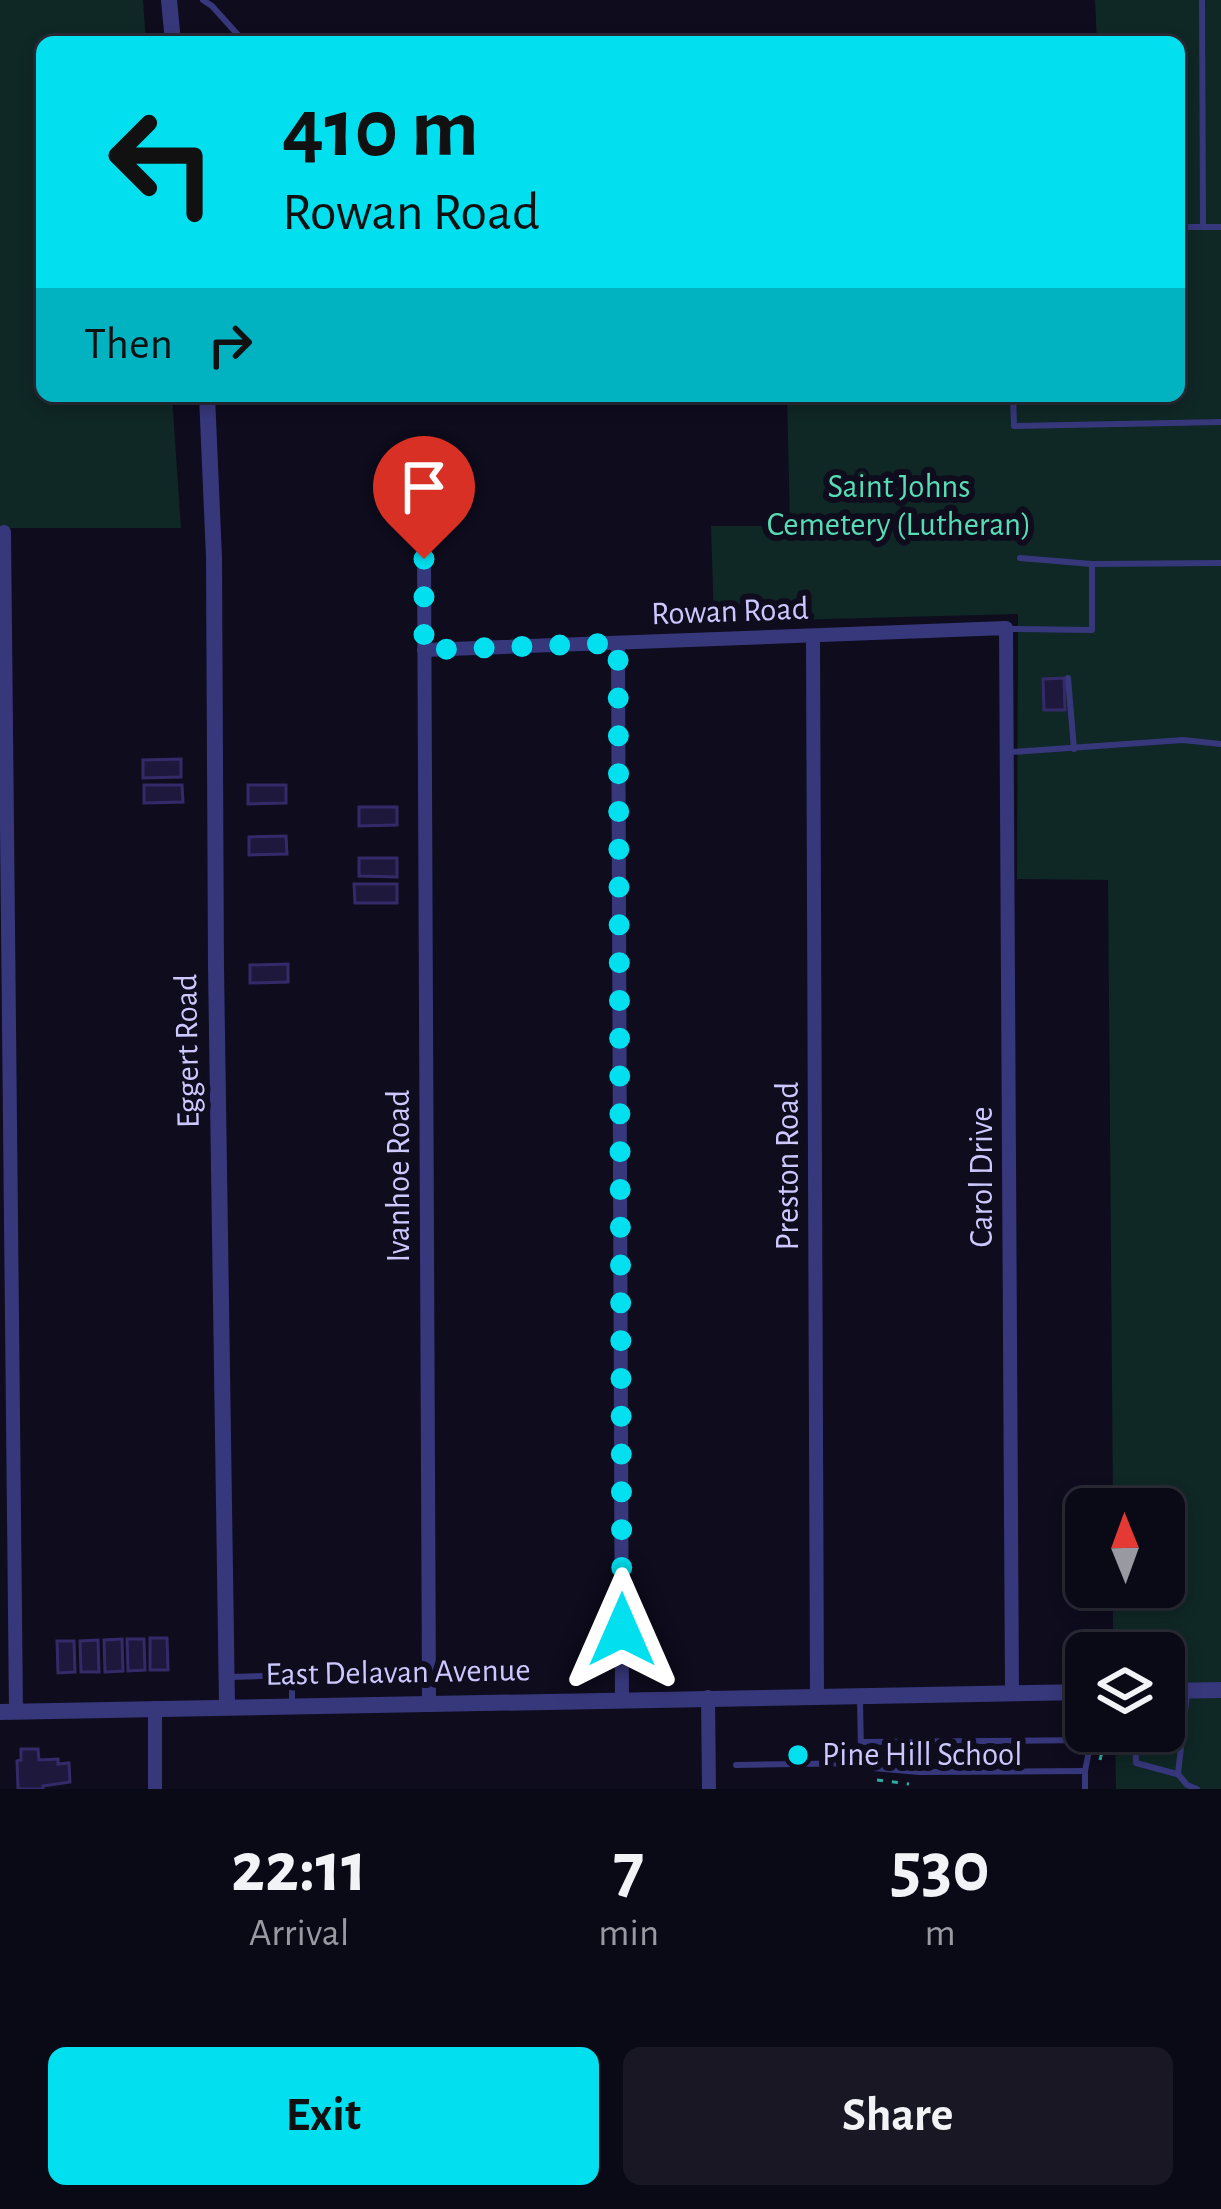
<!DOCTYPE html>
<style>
:root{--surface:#0a0916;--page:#181723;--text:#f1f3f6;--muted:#999aa1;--line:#2a2a35;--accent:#02e0f0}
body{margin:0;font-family:"Alegreya Sans",sans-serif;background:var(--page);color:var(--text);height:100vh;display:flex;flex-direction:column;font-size:45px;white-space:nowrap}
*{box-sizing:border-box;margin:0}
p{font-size:39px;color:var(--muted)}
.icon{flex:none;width:66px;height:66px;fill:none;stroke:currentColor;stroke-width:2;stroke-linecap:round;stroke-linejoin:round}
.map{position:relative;height:1789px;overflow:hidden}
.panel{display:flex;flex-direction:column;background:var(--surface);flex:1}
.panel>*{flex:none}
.banner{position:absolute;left:36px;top:36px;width:1149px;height:366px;border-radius:18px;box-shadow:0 6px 18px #0003,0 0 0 3px var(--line);background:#02e0f0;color:#111;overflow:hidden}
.needle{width:78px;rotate:359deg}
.fabs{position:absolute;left:1065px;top:1488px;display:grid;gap:24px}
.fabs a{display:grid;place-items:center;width:120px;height:120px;border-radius:18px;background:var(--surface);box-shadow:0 6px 18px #0003,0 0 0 3px var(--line);font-size:60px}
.pin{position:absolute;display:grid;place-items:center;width:102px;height:102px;color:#fff;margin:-123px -51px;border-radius:50% 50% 50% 0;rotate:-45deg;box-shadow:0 0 12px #0007}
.pin .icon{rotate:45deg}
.me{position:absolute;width:132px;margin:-66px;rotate:0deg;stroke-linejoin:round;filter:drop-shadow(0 0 9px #0008)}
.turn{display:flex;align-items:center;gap:42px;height:252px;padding:0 48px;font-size:54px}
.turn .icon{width:156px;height:156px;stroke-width:2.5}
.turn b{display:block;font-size:84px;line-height:102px}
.then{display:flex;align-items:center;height:114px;padding:0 48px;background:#0003;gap:24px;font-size:45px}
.eta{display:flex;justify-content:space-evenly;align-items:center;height:204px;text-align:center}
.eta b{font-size:72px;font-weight:700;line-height:84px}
.action{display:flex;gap:24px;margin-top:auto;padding:24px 48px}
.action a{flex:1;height:138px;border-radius:18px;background:var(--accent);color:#111;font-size:48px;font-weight:700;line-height:138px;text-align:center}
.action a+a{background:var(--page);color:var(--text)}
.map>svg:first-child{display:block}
.green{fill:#0f2725}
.building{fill:#1e183d;stroke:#352a69;stroke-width:3}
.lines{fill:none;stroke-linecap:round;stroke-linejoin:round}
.path{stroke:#2eada1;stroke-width:3;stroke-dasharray:6 9;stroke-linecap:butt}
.service{stroke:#37377c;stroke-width:6}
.minor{stroke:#37377c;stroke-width:14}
.tertiary{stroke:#37377c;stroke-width:16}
.route{stroke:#02e0f0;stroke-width:21;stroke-dasharray:0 37.8}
.poi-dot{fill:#02e0f0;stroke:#0e0c1d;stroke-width:4.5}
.labels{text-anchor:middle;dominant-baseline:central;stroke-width:12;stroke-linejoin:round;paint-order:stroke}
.park-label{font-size:33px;fill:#56ddb6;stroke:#0e0c1d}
.street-label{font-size:33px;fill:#ccc8fe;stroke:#0e0c1d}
.poi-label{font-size:33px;fill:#ccc8fe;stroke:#0e0c1d;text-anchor:start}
</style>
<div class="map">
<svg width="1221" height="1789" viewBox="0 0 1221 1789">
<rect width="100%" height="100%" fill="#0e0c1d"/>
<g class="green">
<polygon points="0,0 143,0 146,42 42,42 42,396 172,396 181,528 0,528"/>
<polygon points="1095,0 1221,0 1221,1789 1116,1789 1115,1731 1164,1731 1164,1653 1113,1653 1113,1587 1164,1587 1164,1509 1113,1509 1108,880 1017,879 1018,614 714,622 711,526 790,526 787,396 1179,396 1179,42 1097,42"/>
</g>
<g class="building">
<polygon points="1064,678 1065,710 1044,710 1043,679"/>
<polygon points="181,759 181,777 143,778 143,760"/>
<polygon points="144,785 182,785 183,802 144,803"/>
<polygon points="248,785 286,785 286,803 248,804"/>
<polygon points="359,807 397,807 397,825 359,826"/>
<polygon points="286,836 287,854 249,855 249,837"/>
<polygon points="359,858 397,858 397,877 359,876"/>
<polygon points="354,884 397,884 397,903 355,903"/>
<polygon points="288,964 288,982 250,983 250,965"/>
<polygon points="150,1638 167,1638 168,1670 150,1670"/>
<polygon points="122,1639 123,1671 105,1672 104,1640"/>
<polygon points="127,1639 144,1639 145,1670 128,1671"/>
<polygon points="98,1640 99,1672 81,1672 80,1641"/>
<polygon points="57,1641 74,1641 75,1672 58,1673"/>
<polygon points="21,1749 38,1749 39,1760 58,1759 58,1764 69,1763 70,1782 43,1786 43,1789 18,1789 17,1761 21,1760"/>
</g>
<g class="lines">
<g class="path">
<polyline points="1100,1760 1107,1731"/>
<polyline points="877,1780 909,1784"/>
</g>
<g class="service">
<polyline points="203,0 212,6 239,36 240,42"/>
<polyline points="1202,0 1203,227"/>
<polyline points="1179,227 1221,227"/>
<polyline points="1013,396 1014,426 1221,422"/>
<polyline points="1020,558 1092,564 1221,563"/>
<polyline points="1009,629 1092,630 1092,565"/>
<polyline points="1068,678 1074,749"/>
<polyline points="1011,752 1183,740 1221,744"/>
<polyline points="229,1677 292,1675 292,1701"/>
<polyline points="1187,1694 1178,1774 1187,1785 1197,1789"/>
<polyline points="860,1700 861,1753 873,1768 919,1772 1085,1771"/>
<polyline points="1135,1731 1136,1763 1177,1774"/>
<polyline points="861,1742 1091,1740"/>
<polyline points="736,1765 867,1763"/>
<polyline points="1085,1789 1085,1771 1093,1731"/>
</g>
<g class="minor">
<polyline points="4,532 16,1712"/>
<polyline points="424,551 429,1702"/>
<polyline points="813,636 817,1696"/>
<polyline points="618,643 622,1699"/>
<polyline points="424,650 1006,628 1012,1693"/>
<polyline points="708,1697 709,1789"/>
<polyline points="155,1789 155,1708"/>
</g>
<g class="tertiary">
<polyline points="169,0 173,42"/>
<polyline points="207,396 214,557 216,966 227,1706"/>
<polyline points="1164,1691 1221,1690"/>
<polyline points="0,1712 1086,1692"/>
</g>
</g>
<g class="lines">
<polyline class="route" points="424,559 424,650 618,643 622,1630"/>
</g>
<circle class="poi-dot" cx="798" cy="1755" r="12"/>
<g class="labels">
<g class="park-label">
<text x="899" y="487">Saint Johns<tspan x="899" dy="38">Cemetery (Lutheran)</tspan></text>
</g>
<g class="street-label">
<text transform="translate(730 612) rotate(-2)">Rowan Road</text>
<text transform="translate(188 1051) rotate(-91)">Eggert Road</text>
<text transform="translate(788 1166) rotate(-90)">Preston Road</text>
<text transform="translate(399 1176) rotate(-90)">Ivanhoe Road</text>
<text transform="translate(982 1177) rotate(-90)">Carol Drive</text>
<text transform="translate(398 1673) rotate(-1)">East Delavan Avenue</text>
</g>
<g class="poi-label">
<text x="822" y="1755">Pine Hill School</text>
</g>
</g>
</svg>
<div class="fabs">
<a><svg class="needle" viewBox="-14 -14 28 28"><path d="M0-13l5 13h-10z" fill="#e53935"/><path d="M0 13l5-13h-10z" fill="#999aa1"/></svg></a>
<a><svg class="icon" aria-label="layers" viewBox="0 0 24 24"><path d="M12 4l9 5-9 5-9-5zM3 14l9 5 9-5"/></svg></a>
</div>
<div class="pin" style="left:424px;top:559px;background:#d93025"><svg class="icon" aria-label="arrive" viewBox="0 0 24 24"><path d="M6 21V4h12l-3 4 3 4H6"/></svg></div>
<svg class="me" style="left:622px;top:1630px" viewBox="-20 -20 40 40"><path d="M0-17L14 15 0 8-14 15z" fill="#02e0f0" stroke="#fff" stroke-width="4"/></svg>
<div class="banner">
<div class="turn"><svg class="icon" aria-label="left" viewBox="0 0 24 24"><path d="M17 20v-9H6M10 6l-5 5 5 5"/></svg><div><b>410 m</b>Rowan Road</div></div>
<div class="then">Then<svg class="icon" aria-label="right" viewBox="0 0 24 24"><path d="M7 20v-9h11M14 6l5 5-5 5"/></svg></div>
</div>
</div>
<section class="panel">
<div class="eta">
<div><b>22:11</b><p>Arrival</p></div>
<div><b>7</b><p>min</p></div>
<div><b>530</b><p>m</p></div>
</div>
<div class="action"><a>Exit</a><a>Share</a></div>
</section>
